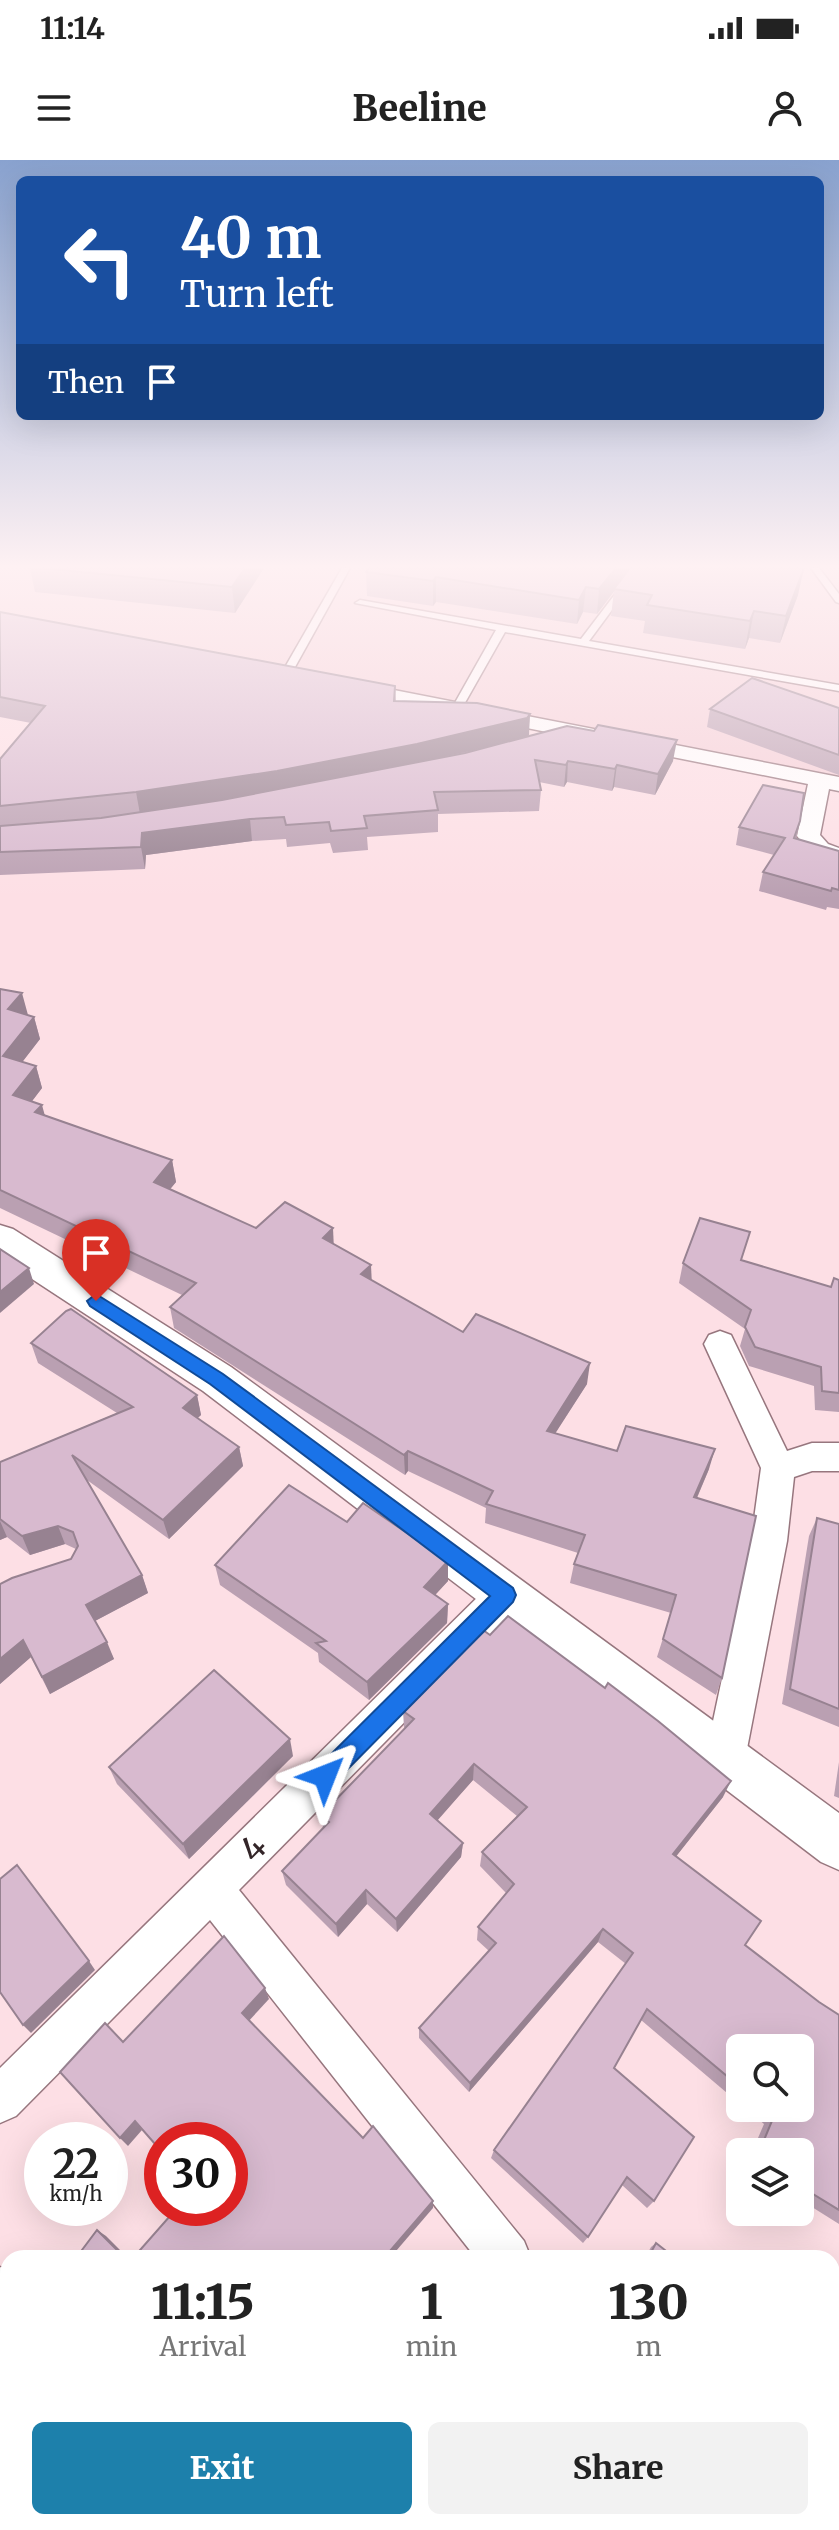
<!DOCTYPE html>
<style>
:root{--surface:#fff;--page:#f2f2f2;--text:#222;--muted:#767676;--accent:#1d80ab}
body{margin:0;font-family:Merriweather,serif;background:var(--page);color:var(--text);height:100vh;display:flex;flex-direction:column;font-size:30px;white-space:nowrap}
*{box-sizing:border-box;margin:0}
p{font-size:26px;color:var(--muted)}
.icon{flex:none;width:44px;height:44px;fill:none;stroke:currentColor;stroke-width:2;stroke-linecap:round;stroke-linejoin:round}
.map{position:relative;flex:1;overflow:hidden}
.drawer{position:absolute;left:0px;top:2090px;width:840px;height:280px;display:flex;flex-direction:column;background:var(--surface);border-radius:24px 24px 0 0;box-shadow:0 8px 32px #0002}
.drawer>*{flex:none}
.guide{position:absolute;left:16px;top:16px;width:808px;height:244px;border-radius:12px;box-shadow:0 8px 32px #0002;background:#1a4fa0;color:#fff;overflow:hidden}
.buttons{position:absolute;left:726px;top:1874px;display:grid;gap:16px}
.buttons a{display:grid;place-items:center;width:88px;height:88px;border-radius:12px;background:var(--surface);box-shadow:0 8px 32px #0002;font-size:40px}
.speed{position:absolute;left:24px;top:1962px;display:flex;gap:16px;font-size:40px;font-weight:700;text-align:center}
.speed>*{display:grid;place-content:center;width:104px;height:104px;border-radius:50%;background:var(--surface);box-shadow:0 8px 32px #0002;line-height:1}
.speed small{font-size:20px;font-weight:400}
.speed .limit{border:12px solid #d22;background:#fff;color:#111}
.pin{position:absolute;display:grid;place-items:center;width:68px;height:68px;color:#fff;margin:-82px -34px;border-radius:50% 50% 50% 0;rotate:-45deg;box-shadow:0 0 8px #0007}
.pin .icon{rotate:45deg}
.me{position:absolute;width:88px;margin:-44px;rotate:45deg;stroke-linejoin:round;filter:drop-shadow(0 0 6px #0008)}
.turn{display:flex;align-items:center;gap:28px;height:168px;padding:0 32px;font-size:36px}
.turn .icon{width:104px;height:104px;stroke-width:2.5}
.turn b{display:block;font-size:56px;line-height:68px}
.then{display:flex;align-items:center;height:76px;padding:0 32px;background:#0003;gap:16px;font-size:30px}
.eta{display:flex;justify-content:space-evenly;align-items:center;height:136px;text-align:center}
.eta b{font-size:48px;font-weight:800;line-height:56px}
.button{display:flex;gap:16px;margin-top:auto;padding:16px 32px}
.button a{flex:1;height:92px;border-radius:12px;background:var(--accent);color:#fff;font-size:32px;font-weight:800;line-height:92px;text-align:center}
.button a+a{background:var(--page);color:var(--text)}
.status{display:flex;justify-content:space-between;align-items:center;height:56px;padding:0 40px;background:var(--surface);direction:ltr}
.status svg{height:22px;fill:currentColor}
header{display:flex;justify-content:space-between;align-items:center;height:104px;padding:0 32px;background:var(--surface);font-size:36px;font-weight:800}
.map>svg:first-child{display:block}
.built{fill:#f5d0d8}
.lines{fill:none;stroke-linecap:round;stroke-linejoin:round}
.service-casing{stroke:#97767e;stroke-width:3}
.minor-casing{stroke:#97767e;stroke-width:3}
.tertiary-casing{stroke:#97767e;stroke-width:3}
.service{fill:#fff;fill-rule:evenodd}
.minor{fill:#fff;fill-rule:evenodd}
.tertiary{fill:#fff;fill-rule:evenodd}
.wall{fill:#baa0b2}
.shaded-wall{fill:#978291}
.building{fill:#d8bacf;stroke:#978291;stroke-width:2}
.route{fill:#1a73e8;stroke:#114b97;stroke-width:2}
.labels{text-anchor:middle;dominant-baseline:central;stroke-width:8;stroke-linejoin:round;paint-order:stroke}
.near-street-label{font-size:34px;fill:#332528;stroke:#fff}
</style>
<div class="status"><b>11:14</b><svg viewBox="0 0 49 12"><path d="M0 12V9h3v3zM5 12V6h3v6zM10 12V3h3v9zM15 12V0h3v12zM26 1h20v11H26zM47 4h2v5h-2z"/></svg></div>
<header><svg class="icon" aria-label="menu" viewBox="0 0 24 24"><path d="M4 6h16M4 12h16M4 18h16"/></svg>Beeline<svg class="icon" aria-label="person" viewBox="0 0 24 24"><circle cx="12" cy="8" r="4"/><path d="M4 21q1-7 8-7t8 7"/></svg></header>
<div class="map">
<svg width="839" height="2370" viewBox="0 0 839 2370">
<rect width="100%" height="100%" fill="#fddfe5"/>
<polygon class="built" points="0,408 839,408 839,620 0,455"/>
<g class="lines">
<g class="service-casing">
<g id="service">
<polygon points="342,408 350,408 290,516 281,518 280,516"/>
<polygon points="635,408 643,408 589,481 839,525 839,531 505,472 462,548 457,551 452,548 496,470 355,443 360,440 581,479"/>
<polygon points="811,408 819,408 839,434 839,443 836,442"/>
</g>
</g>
<g class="minor-casing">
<g id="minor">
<polygon points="353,522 839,617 839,631 829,629 820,675 828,684 839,688 839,702 812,694 797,676 808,624 346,532 343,528 346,524"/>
<polygon points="720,1171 731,1175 787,1291 812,1283 839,1283 839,1311 812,1311 794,1317 787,1381 745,1599 739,1613 725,1618 711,1613 705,1599 751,1381 761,1308 704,1184 709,1175"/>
<polygon points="505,1419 518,1423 523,1435 518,1447 239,1730 524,2081 531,2098 476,2098 210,1760 16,1956 0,1963 0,1908 492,1423"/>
<polygon points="0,2107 8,2111 8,2162 0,2158"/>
<polygon points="247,2362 304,2362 308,2370 251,2370"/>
<polygon points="476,2362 530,2362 526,2370 472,2370"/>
</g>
</g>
<g class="tertiary-casing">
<polygon id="tertiary" points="0,1065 13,1069 231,1207 839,1653 839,1710 821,1702 203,1231 0,1098"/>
</g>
<use href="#service" class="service"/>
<use href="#minor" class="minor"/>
<use href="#tertiary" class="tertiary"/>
</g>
<g class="wall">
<polygon points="30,408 264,408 235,453 35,432"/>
<polygon points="369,408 628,408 628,411 798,435 780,483 749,478 745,489 643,473 645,461 611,456 614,431 597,454 583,452 577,464 436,442 433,446 367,436 366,412"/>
<polygon points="0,452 395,526 396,541 530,554 528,576 673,601 655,635 614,627 612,631 567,622 564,627 539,622 541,630 539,651 438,654 438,672 367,677 368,690 333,693 330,683 287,687 286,679 252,681 146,695 145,709 0,715 0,599 31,563 0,557"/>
<polygon points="839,548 839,615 707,567 710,549"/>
<polygon points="800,661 796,679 839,691 839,749 827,747 826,750 759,731 763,712 774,695 736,685 739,667"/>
<polygon points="0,829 28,855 34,857 40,879 22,902 36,906 42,928 32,941 45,955 172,1000 176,1022 170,1029 256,1068 334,1084 371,1120 463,1172 587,1224 555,1273 617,1291 709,1309 697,1338 722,1518 716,1535 657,1497 671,1453 570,1423 574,1404 578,1393 485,1363 486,1348 408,1311 405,1315 174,1168 170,1147 182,1135 0,1048"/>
<polygon points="742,1101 831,1127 839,1120 839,1252 815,1250 814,1226 749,1206 740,1186 745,1169 679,1123 683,1103"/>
<polygon points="31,1183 197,1235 201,1255 197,1258 239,1287 243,1306 169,1379 87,1320 142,1415 148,1433 95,1461 114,1499 50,1534 31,1497 0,1524 0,1424 71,1399 76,1389 65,1384 30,1395 7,1377 0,1380 0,1302 117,1253 38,1203"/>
<polygon points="817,1358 839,1364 839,1567 782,1544 809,1376"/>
<polygon points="347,1362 448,1421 435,1435 448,1444 447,1463 369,1540 319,1502 318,1493 220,1425 215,1405"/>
<polygon points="403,1551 723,1637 676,1696 745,1785 819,1842 839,1855 839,2064 804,2042 800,2055 789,2061 774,2052 800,2052 800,1992 752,1992 764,1964 745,1948 800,1948 740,1888 740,1944 641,1860 614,1908 654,2041 647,2048 622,2025 588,2077 583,2083 491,1998 494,1990 626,1804 598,1782 469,1932 419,1878 419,1868 489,1791 477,1780 478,1767 506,1733 480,1706 482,1692 517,1656 473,1620 437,1660 463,1683 461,1697 397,1772 367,1744 338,1777 286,1725 282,1711 323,1668 321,1655 405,1569 404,1567"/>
<polygon points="293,1596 189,1699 117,1624 109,1607"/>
<polygon points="839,1602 839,1638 834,1636"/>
<polygon points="656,2083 675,2098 645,2098 651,2087"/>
<polygon points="595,2362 753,2362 763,2370 591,2370"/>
</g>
<g class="shaded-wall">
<polygon points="245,408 264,408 235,453 232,427"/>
<polygon points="616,408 628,408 628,413 597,454 599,429"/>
<polygon points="804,408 798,435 780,483 786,456"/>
<polygon points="436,417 436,442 433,446 433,421"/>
<polygon points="586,427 583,452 577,464 579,440"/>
<polygon points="754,451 749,478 745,489 750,461"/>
<polygon points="530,554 529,575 526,579 279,632 140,654 136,632"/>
<polygon points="677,580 673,601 655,635 658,614"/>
<polygon points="568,601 567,622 564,627 566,605"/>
<polygon points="617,605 614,627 612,631 615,609"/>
<polygon points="250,659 252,681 146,695 145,709 141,687 142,673"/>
<polygon points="22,833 28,855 8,849"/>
<polygon points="34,857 40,879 10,918 3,896"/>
<polygon points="36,906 42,928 20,957 13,935"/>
<polygon points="42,945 48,967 35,952"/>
<polygon points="172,1000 176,1022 158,1044 154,1022"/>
<polygon points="333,1068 334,1090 323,1078"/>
<polygon points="371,1105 372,1126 361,1114"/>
<polygon points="29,1108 34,1124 0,1153 0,1132"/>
<polygon points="590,1203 587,1224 544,1291 547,1271"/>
<polygon points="197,1235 201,1255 187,1268 183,1248"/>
<polygon points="239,1287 243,1306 169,1379 163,1360"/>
<polygon points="715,1289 709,1309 689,1356 694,1337"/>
<polygon points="408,1291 408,1311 405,1315 404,1295"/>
<polygon points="0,1361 7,1377 0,1380"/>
<polygon points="58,1366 65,1384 30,1395 22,1376"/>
<polygon points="448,1401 448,1421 424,1447 424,1427"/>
<polygon points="142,1415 148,1433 93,1462 86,1445"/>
<polygon points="448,1444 447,1463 369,1540 367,1522"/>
<polygon points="23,1480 31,1497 0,1524 0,1499"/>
<polygon points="107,1482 114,1499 50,1534 42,1517"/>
<polygon points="290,1579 293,1596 189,1699 183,1684"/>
<polygon points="474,1604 473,1620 430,1669 430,1654"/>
<polygon points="731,1621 723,1637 667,1708 673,1694"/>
<polygon points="463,1683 461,1697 397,1772 396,1759"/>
<polygon points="366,1730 367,1744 338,1777 336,1764"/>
<polygon points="603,1769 598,1782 469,1932 470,1923"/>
<polygon points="89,1801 95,1810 31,1873 23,1865"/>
<polygon points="265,1828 269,1839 246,1864 242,1853"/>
<polygon points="135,1961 142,1970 128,1986 120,1978"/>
<polygon points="433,2041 433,2048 390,2098 384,2098"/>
<polygon points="97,2070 106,2076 128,2098 125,2098"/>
<polygon points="162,2362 173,2362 176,2365 173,2369 173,2370 166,2370"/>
</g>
<g class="building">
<polygon points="41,408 245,408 232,427"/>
<polygon points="369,408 616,408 599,429 586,427 579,440 436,417 433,421 366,412"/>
<polygon points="630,408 804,408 786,456 754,451 750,461 647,445 652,435 614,429"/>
<polygon points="0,452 395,526 394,541 477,543 530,554 527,558 417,584 277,611 136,632 0,646 0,599 45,546 0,537"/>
<polygon points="752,518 839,548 839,595 710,549"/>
<polygon points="598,565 677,580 658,614 617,605 615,609 568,601 566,605 535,600 541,630 434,632 438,650 364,656 367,668 331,671 329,662 286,665 284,657 250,659 142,673 141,687 0,692 0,666 101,658 222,640 465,593 567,566 594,571"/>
<polygon points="763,625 804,633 800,661 794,678 839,691 839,730 832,728 831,731 763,712 785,678 739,667"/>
<polygon points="0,829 22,833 8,849 34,857 3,896 36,906 13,935 42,945 35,952 172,1000 154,1022 256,1068 285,1042 333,1068 323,1078 371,1105 361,1114 463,1172 476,1154 590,1203 547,1271 617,1291 626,1266 715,1289 694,1337 756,1356 722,1518 663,1479 676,1435 574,1404 585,1375 486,1344 493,1331 408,1291 404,1295 170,1147 196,1123 0,1030"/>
<polygon points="700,1058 750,1072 741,1100 831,1127 834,1118 839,1120 839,1233 822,1231 821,1207 755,1187 745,1167 751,1150 683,1103"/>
<polygon points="0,1089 29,1108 0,1132"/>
<polygon points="71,1149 197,1235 183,1248 239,1287 163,1360 72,1295 142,1415 86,1445 107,1482 42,1517 23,1480 0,1499 0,1424 12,1418 71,1399 78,1386 73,1372 58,1366 22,1376 0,1359 0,1302 133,1247 31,1183 66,1151"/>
<polygon points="289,1325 347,1362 363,1343 448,1401 424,1427 448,1444 367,1522 316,1483 326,1481 215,1405"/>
<polygon points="817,1358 839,1364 839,1549 790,1529"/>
<polygon points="508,1456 605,1528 608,1523 658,1561 731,1621 673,1694 761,1761 745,1785 819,1842 839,1855 839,2050 808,2031 800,2055 794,2052 800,2052 800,1992 759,1992 774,1956 765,1948 800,1948 800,1888 740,1888 740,1927 647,1849 614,1908 694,1977 654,2041 627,2017 588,2077 494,1990 633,1793 603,1769 470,1923 419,1868 496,1783 478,1767 514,1724 482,1692 527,1647 474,1604 430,1654 463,1683 396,1759 366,1730 336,1764 282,1711 329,1662 321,1655 414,1559 403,1551 483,1470 490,1475"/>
<polygon points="214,1510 290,1579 183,1684 109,1607"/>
<polygon points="17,1705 89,1801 23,1865 0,1832 0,1719"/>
<polygon points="224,1776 265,1828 242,1853 363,1978 373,1966 433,2041 384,2098 133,2098 177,2048 230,2048 230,1980 162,1980 162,1992 135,1961 120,1978 60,1912 105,1863 123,1882"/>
<polygon points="97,2070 125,2098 76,2098"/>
<polygon points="656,2083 675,2098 648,2098"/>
<polygon points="53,2362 162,2362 167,2368 166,2370 48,2370"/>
<polygon points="288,2362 428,2362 423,2370 306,2370 303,2364"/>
<polygon points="601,2362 753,2362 763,2370 596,2370"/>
</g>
<linearGradient id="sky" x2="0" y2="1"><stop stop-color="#89a2cf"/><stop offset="0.55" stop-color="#fef1f3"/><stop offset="1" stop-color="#fef1f3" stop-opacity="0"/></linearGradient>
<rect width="839" height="739" fill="url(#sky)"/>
<polygon class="route" points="96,1134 223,1214 513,1428 516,1435 513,1442 333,1624 325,1627 317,1624 313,1616 317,1608 490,1436 210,1224 90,1146 87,1141"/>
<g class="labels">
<g class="near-street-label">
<text transform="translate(253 1688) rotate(-45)">4</text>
</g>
</g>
</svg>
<div class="buttons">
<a><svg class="icon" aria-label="search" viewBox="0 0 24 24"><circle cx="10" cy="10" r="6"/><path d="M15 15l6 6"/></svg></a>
<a><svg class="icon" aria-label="layers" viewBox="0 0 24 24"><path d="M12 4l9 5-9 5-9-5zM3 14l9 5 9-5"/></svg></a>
</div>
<div class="speed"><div>22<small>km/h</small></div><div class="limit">30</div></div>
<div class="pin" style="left:96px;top:1141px;background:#d93025"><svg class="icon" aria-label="arrive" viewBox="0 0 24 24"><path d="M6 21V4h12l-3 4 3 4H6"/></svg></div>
<svg class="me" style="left:325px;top:1616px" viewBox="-20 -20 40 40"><path d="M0-17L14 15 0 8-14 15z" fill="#1a73e8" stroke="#fff" stroke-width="4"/></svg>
<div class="guide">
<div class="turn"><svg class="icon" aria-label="left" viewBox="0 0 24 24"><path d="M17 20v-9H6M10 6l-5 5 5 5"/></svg><div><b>40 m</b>Turn left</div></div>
<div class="then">Then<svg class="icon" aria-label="arrive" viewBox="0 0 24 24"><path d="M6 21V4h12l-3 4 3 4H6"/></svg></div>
</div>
<section class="drawer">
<div class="eta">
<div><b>11:15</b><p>Arrival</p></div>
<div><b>1</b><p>min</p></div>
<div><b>130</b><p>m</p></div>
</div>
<div class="button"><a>Exit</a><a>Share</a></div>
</section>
</div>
